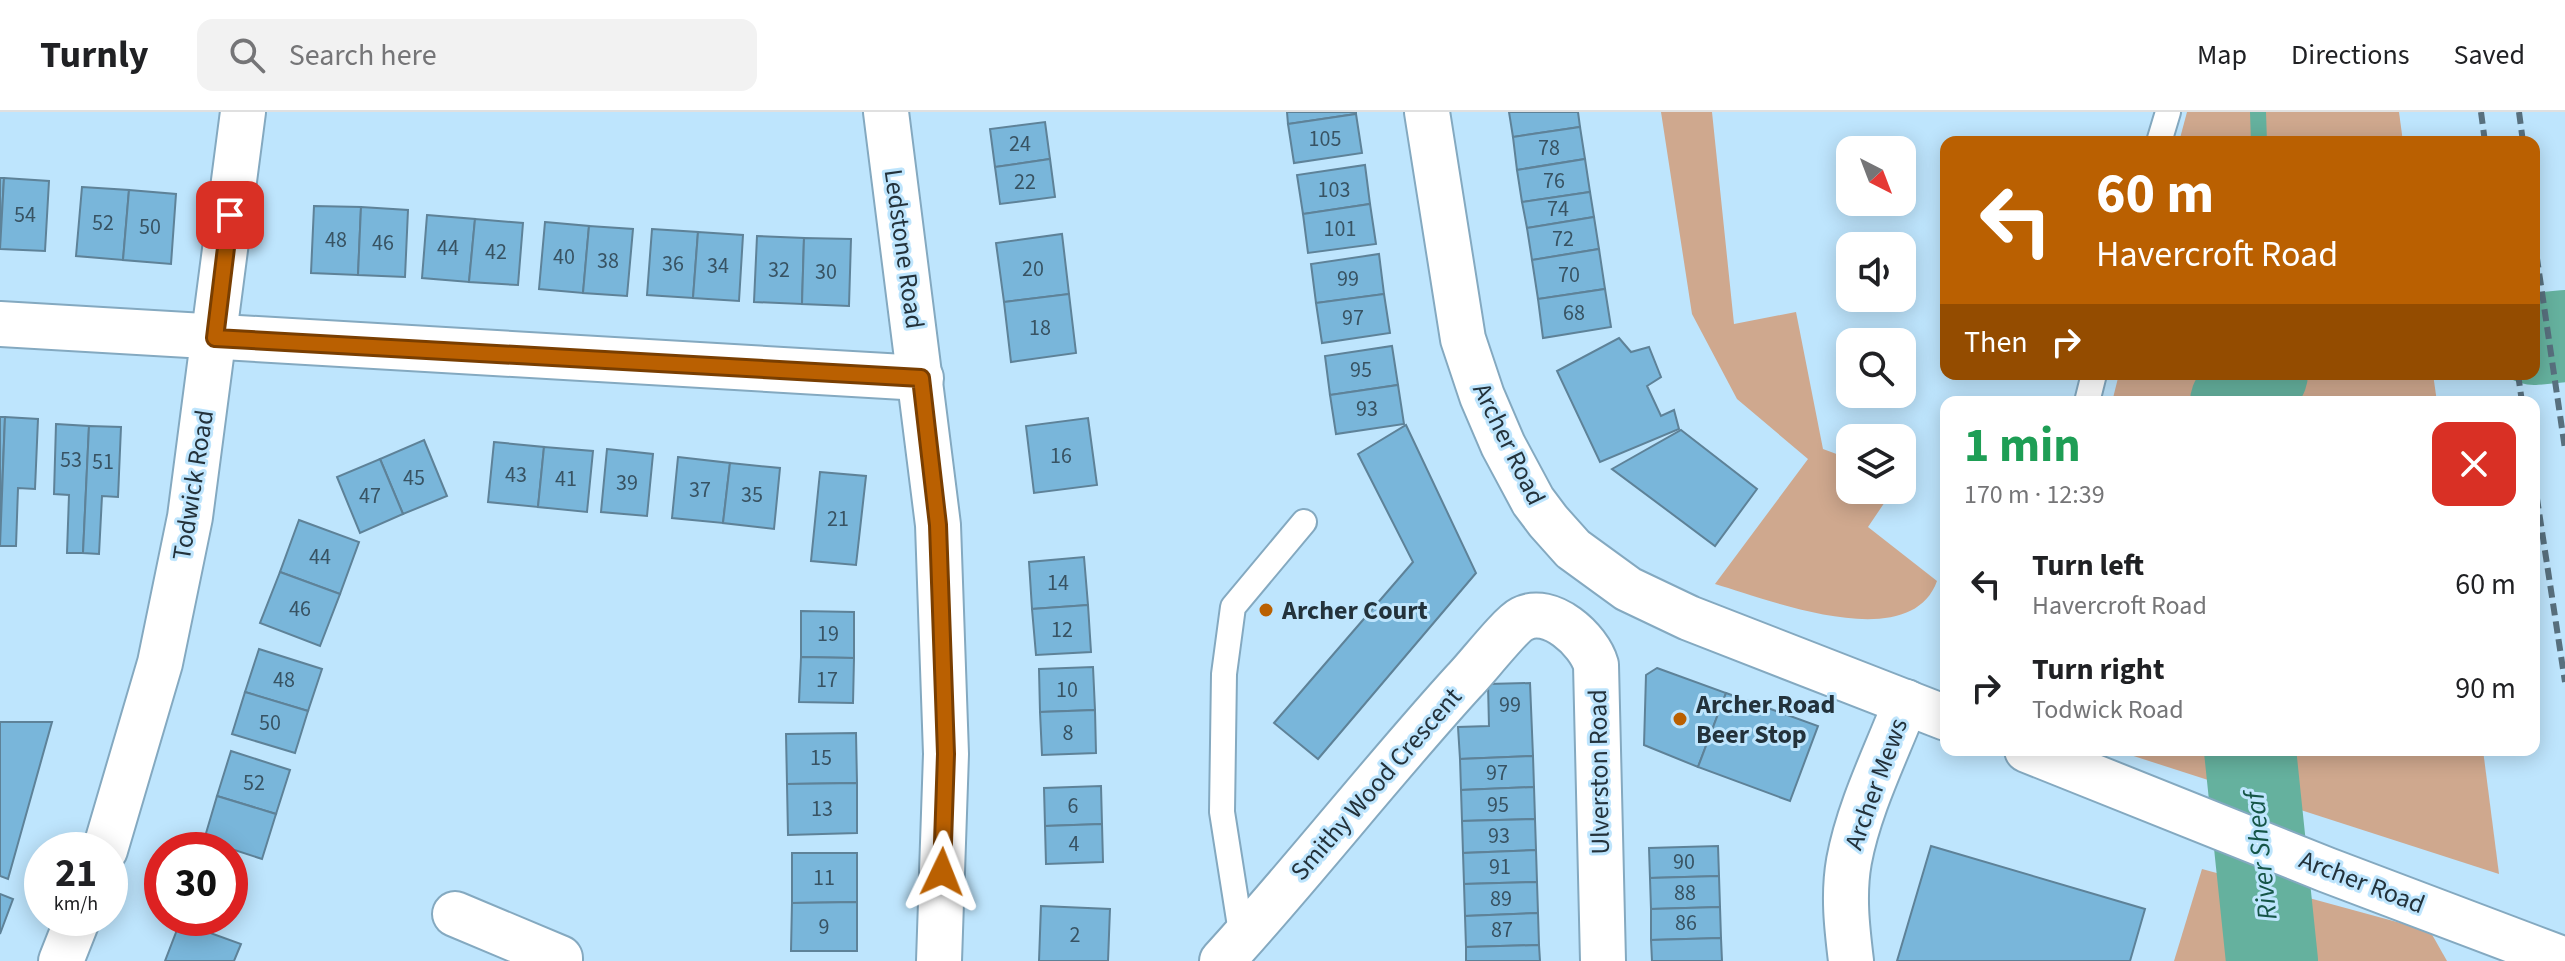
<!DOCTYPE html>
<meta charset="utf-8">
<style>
:root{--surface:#fff;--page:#f2f2f2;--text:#202124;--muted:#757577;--line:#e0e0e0}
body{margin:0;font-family:"Source Sans 3",sans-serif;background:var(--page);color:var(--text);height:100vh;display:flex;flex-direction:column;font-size:30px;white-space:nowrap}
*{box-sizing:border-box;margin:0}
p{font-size:26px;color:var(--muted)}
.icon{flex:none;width:44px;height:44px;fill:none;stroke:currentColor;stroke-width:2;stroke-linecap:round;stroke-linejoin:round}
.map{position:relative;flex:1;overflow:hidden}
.sheet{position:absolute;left:1940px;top:284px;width:600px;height:360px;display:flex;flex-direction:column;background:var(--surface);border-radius:16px;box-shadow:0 4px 20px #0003}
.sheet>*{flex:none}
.top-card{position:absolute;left:1940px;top:24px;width:600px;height:244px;border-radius:16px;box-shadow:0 4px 20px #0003;background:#ba6001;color:#fff;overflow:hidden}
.needle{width:52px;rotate:138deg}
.buttons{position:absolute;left:1836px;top:24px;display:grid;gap:16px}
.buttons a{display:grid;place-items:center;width:80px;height:80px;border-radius:16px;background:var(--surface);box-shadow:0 4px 20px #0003;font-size:40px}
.speed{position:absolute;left:24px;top:720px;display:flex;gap:16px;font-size:40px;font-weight:700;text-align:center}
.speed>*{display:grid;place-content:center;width:104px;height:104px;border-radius:50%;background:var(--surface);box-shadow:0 4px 20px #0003;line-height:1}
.speed small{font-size:20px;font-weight:400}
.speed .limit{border:12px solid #d22;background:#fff;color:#111}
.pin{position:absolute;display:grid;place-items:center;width:68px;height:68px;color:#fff;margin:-34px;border-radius:16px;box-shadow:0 4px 12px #0006}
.me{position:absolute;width:88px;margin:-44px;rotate:2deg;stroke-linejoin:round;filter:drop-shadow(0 0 6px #0008)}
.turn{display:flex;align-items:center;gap:28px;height:168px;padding:0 24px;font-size:36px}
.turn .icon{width:104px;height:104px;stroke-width:2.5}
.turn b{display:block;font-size:56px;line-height:68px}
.then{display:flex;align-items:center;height:76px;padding:0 24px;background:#0003;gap:16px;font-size:30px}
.round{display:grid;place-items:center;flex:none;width:84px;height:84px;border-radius:16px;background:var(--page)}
.overview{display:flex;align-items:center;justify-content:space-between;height:136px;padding:0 24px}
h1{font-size:48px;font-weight:700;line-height:60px;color:#1e9e55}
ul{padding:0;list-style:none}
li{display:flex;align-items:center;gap:24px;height:104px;padding:0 24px}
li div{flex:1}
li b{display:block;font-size:30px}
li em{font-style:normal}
header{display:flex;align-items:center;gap:48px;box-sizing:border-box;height:112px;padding:0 40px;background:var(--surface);border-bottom:2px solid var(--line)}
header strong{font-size:38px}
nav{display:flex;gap:44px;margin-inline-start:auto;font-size:28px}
.search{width:560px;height:72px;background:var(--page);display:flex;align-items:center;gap:20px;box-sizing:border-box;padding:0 28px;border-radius:16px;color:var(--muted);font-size:30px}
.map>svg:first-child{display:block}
.green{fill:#cfa88e}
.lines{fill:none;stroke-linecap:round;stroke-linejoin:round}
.stream{stroke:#65b19e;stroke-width:16}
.river{stroke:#65b19e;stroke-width:92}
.building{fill:#79b6da;stroke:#5e8298;stroke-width:2}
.lane-casing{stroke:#84a9c0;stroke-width:28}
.street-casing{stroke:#84a9c0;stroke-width:48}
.secondary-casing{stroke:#84a9c0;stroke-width:48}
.lane{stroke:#fff;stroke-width:24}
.street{stroke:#fff;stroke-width:44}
.secondary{stroke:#fff;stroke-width:44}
.rail{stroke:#58707e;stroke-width:6;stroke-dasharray:12 6;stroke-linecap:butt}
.route-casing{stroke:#793e01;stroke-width:20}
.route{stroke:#ba6001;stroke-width:14}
.poi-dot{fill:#ba6001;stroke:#bee5fd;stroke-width:3}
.labels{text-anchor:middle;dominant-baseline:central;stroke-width:6;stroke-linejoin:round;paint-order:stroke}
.number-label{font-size:22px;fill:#385363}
.street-label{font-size:26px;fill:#23323b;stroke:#bee5fd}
.poi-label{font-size:26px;font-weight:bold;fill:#23323b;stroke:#bee5fd;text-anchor:start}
.water-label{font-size:28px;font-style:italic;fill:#155547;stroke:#bee5fd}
</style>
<header>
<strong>Turnly</strong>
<div class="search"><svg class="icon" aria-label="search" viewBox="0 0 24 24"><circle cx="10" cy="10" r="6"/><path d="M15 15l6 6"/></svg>Search here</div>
<nav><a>Map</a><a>Directions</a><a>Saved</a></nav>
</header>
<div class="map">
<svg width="2565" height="849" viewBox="0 0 2565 849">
<rect width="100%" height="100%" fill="#bee5fd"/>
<g class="green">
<path d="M1661,0H1712L1734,212L1796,200L1823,337L1850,347V378H1893L1868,415L1937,469C1910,544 1769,488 1715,472L1808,347L1737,287L1692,202Z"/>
<polygon points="2187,0 2399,0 2403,30 2179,30"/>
<polygon points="2119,262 2433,262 2437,290 2112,290"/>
<polygon points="2115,638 2483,638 2499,762"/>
<polygon points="2202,757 2430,819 2447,849 2174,849"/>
</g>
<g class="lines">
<polyline class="stream" points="2258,0 2259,30"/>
<g class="river">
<polyline points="2534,227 2565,224"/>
<polyline points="2236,290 2262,262"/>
<polyline points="2250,638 2272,849"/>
</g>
</g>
<g class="building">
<polygon points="1287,0 1356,0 1356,2 1288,12"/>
<polygon points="1509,0 1578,0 1580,15 1513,25"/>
<polygon points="1356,2 1362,41 1294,51 1288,12"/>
<polygon points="1045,10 1050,47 995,55 990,17"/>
<polygon points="1580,15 1585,47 1517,58 1513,25"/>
<polygon points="1050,47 1055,85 1000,92 995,55"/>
<polygon points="1585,47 1590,80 1522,90 1517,58"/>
<polygon points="1365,53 1370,92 1303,102 1297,63"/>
<polygon points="0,66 4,66 0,137"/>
<polygon points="4,66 49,69 45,139 0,137"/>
<polygon points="82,75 129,78 123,148 76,144"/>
<polygon points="129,78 176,82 171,152 123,148"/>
<polygon points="1590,80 1594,105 1527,116 1522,90"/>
<polygon points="1370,92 1376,132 1308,141 1303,102"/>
<polygon points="314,94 361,95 358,163 311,161"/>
<polygon points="361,95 408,98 405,165 358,163"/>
<polygon points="427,103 475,107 469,170 422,166"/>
<polygon points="1594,105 1599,137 1532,148 1527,116"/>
<polygon points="475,107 523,111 518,173 469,170"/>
<polygon points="545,110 589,114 583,181 539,177"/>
<polygon points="589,114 633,117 627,184 583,181"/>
<polygon points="652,117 698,120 693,186 647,183"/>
<polygon points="698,120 743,123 739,189 693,186"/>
<polygon points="1062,122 1069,182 1004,190 996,131"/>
<polygon points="757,124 804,126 802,192 754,190"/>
<polygon points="804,126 851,127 849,194 802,192"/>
<polygon points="1599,137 1605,177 1538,187 1532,148"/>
<polygon points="1379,142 1384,182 1316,191 1311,152"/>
<polygon points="1605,177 1611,215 1543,226 1538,187"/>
<polygon points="1069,182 1076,241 1011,250 1004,190"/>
<polygon points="1384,182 1390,221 1322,231 1316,191"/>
<polygon points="1619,226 1631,240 1649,235 1661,265 1647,274 1661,304 1674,298 1679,317 1600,350 1557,259"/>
<polygon points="1392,234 1398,273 1330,283 1325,244"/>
<polygon points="1398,273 1404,312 1336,322 1330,283"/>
<polygon points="0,305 5,305 0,425"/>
<polygon points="5,305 38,307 35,377 18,376 16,434 0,434"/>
<polygon points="1088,306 1097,373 1034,381 1026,314"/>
<polygon points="56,312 89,314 83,441 67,441 69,383 54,382"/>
<polygon points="1406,313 1476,461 1318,647 1274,611 1413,450 1358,342"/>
<polygon points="89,314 121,315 118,385 102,384 99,442 83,441"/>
<polygon points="1681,318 1757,377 1715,434 1612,357"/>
<polygon points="424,328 447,384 403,402 380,347"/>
<polygon points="494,330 544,335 538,395 488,390"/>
<polygon points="544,335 593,339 587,400 538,395"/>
<polygon points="607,337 653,342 647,404 601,400"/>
<polygon points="678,345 730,351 723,411 672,406"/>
<polygon points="380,347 403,402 360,421 337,365"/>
<polygon points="730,351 780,356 774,417 723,411"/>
<polygon points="820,360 866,364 856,453 811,449"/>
<polygon points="299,408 359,430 340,482 280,460"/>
<polygon points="1084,445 1088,493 1032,497 1029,450"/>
<polygon points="280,460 340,482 320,534 260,511"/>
<polygon points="1088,493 1091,540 1036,543 1032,497"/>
<polygon points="801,499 854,500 854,546 801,545"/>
<polygon points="259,537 322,557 308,599 245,580"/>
<polygon points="801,545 854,546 853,591 799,590"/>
<polygon points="1093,555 1095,598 1040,600 1039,557"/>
<polygon points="1657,556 1726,581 1698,655 1644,633 1646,563"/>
<polygon points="1530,571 1533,644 1460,647 1458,615 1489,614 1488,572"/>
<polygon points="245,580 308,599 295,641 232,622"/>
<polygon points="1726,581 1818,614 1790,689 1698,655"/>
<polygon points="1095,598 1096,641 1042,643 1040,600"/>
<polygon points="0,610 52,610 8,767 0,764"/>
<polygon points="856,621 857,671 787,672 786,622"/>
<polygon points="231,639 290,658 276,702 217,684"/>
<polygon points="1533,644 1534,675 1461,678 1460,647"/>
<polygon points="857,671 857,721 788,723 787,672"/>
<polygon points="1101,674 1102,712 1045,714 1044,676"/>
<polygon points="1534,675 1535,707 1462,709 1461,678"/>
<polygon points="217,684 276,702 262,747 204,728"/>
<polygon points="1535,707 1536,738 1463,741 1462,709"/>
<polygon points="1102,712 1103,750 1046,752 1045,714"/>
<polygon points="1718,734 1719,764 1650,766 1649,736"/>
<polygon points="1931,734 2145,797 2130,849 1897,849"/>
<polygon points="1536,738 1537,770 1464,772 1463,741"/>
<polygon points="792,741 857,741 857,790 792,791"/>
<polygon points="1719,764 1720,795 1651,797 1650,766"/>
<polygon points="1537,770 1538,801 1465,804 1464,772"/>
<polygon points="0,782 13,787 0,822"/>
<polygon points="857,790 857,839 791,839 792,791"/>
<polygon points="1041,794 1110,797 1108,849 1039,849"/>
<polygon points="1720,795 1721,826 1651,828 1651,797"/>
<polygon points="1538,801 1539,833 1466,835 1465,804"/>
<polygon points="180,810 241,832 234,849 165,849"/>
<polygon points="1721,826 1722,849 1652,849 1651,828"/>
<polygon points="1539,833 1540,849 1466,849 1466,835"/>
</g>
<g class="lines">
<g class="lane-casing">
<g id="lane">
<polyline points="2159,30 2168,0"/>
<polyline points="2087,290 2094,262"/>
<polyline points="1242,827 1222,700 1224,562 1233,495 1304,410"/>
</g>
</g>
<g class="street-casing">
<g id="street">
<polyline points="886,0 938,413 946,642 939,849"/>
<polyline points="0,212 921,266"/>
<polyline points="105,738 160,551 190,405 243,0"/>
<polyline points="455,802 560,846 560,849"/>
<polyline points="61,849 78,806"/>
<path d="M1222,849C1305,758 1381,660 1464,569C1476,557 1510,513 1522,507C1550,492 1589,528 1596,553L1603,849"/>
<path d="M1851,849C1847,816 1843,783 1849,749C1859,695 1886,642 1906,590"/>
</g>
</g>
<g class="secondary-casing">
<g id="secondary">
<polyline points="1427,0 1463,227 1482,284 1503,333 1533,389 1548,409 1573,437 1628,477 1689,506 1946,606"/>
<polyline points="2027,638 2327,758 2565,848"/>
</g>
</g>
<use href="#lane" class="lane"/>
<use href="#street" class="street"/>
<use href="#secondary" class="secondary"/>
<g class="rail">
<polyline points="2481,0 2485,30"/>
<polyline points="2519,0 2523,30"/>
<polyline points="2534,126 2565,337"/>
<polyline points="2518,262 2522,290"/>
<polyline points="2534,367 2565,570"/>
</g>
</g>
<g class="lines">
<g class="route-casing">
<polyline id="route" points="230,103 215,226 921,266 938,413 946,642 942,760"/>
</g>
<use href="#route" class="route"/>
</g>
<g class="poi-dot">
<circle cx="1266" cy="498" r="8"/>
<circle cx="1680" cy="607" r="8"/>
</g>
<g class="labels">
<g class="number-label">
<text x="1325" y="27">105</text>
<text x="1020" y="32">24</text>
<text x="1549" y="36">78</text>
<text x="1554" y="69">76</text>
<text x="1025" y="70">22</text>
<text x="1334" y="78">103</text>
<text x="1558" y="97">74</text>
<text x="25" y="103">54</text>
<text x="103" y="111">52</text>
<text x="150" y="115">50</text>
<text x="1340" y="117">101</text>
<text x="1563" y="127">72</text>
<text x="336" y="128">48</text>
<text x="383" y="131">46</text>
<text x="448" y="136">44</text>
<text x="496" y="140">42</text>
<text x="564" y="145">40</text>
<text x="608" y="149">38</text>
<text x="673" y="152">36</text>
<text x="718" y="154">34</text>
<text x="1033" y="157">20</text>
<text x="779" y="158">32</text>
<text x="826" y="160">30</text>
<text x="1569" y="163">70</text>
<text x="1348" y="167">99</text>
<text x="1574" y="201">68</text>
<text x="1353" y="206">97</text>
<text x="1040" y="216">18</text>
<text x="1361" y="258">95</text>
<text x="1367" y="297">93</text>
<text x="1061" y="344">16</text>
<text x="71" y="348">53</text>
<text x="103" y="350">51</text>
<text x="516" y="363">43</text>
<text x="414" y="366">45</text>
<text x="566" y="367">41</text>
<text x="627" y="371">39</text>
<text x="700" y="378">37</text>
<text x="752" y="383">35</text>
<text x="370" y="384">47</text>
<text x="838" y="407">21</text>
<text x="320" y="445">44</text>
<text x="1058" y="471">14</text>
<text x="300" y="497">46</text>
<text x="1062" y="518">12</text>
<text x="828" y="522">19</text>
<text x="284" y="568">48</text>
<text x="827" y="568">17</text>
<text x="1067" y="578">10</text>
<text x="1510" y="593">99</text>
<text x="270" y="611">50</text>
<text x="1068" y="621">8</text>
<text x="821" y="646">15</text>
<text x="1497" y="661">97</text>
<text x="254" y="671">52</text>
<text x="1498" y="693">95</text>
<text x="1073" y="694">6</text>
<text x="822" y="697">13</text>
<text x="1499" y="724">93</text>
<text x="1074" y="732">4</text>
<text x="1684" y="750">90</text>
<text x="1500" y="755">91</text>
<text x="824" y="766">11</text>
<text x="1685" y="781">88</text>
<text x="1501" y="787">89</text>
<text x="1686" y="811">86</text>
<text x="824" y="815">9</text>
<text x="1502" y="818">87</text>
<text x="1075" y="823">2</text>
</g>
<g class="street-label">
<text transform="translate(904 137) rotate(82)">Ledstone Road</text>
<text transform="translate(1509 332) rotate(64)">Archer Road</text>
<text transform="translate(193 373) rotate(-81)">Todwick Road</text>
<text transform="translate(1599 660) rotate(-91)">Ulverston Road</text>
<text transform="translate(1376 672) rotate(-49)">Smithy Wood Crescent</text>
<text transform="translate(1876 672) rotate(-70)">Archer Mews</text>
<text transform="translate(2362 770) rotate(21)">Archer Road</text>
</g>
<g class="poi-label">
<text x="1282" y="498">Archer Court</text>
<text x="1696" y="592">Archer Road<tspan x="1696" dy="30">Beer Stop</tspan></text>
</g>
<g class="water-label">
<text transform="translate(2261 744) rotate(-96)">River Sheaf</text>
</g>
</g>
</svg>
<div class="buttons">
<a><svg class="needle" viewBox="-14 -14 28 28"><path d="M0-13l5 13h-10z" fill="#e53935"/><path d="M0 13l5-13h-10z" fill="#757577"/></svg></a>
<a><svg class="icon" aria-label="sound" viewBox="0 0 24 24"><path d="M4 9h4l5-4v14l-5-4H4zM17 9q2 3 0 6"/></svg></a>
<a><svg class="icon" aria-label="search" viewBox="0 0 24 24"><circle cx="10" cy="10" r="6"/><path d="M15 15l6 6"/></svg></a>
<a><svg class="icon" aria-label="layers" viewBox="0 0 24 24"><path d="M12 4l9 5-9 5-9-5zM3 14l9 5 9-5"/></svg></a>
</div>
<div class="speed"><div>21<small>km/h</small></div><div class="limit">30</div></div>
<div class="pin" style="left:230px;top:103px;background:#d93025"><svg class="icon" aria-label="arrive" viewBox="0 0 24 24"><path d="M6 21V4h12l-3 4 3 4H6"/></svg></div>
<svg class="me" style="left:942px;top:760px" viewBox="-20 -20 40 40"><path d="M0-17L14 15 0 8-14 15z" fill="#ba6001" stroke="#fff" stroke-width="4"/></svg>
<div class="top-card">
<div class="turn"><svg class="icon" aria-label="left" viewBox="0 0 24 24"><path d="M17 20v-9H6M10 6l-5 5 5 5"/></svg><div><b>60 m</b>Havercroft Road</div></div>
<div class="then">Then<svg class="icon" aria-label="right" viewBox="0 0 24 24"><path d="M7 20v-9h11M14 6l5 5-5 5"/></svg></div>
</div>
<section class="sheet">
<div class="overview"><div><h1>1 min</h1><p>170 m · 12:39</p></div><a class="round" style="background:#d93025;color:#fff"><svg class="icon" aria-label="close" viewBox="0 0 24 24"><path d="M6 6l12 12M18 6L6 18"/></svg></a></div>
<ul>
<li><svg class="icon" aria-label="left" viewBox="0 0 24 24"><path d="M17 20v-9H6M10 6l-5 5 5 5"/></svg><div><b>Turn left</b><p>Havercroft Road</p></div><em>60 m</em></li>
<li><svg class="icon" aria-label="right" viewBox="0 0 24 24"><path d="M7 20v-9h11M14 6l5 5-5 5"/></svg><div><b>Turn right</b><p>Todwick Road</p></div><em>90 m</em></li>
</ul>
</section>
</div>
